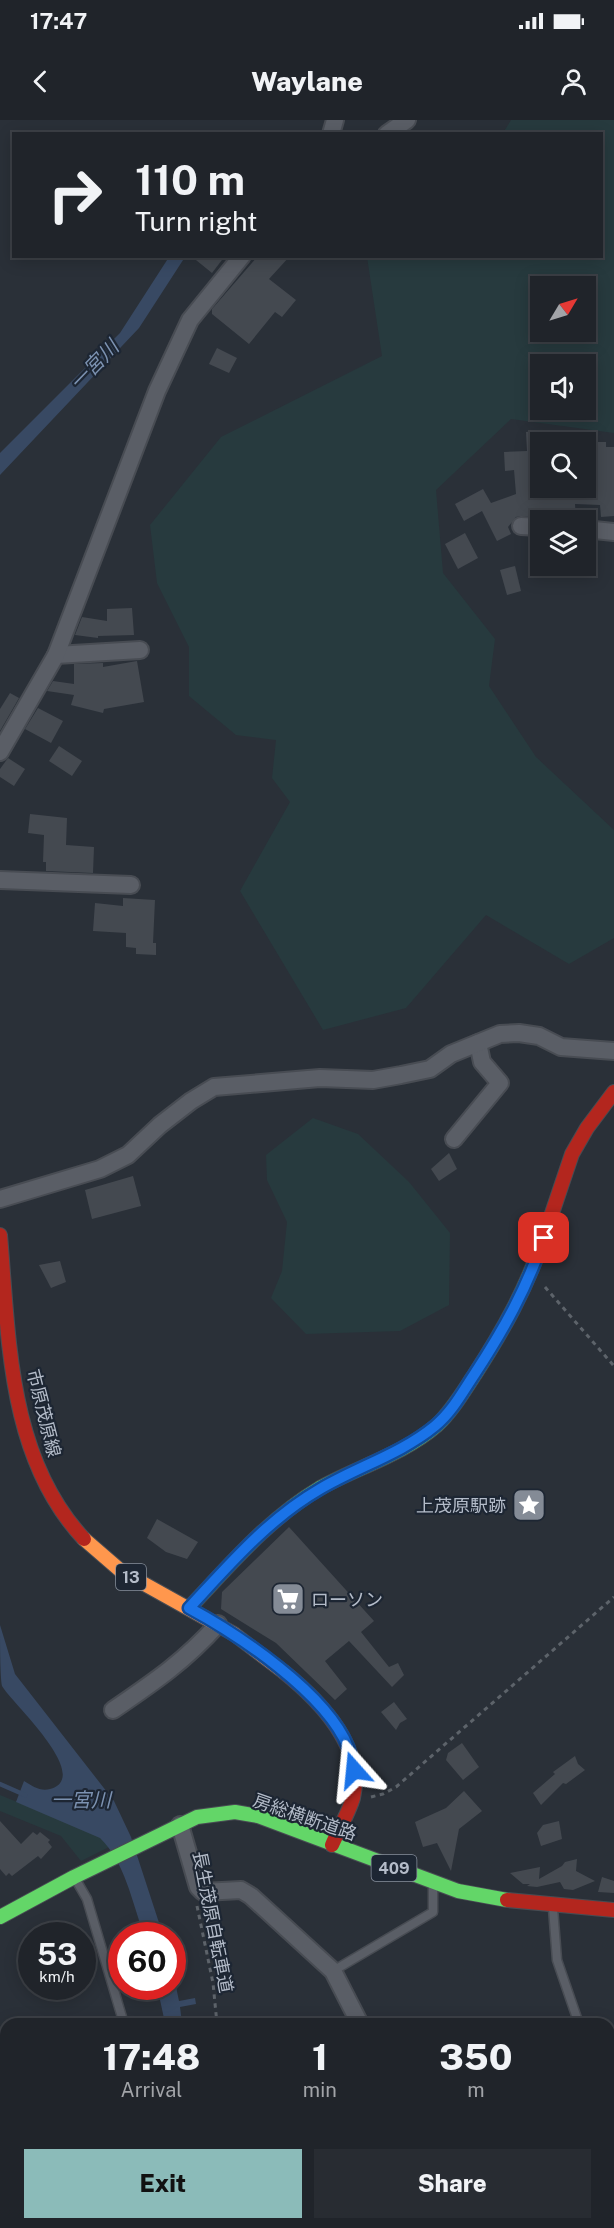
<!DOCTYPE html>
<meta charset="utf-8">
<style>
:root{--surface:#20242a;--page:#282c32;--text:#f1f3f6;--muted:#a2a4a8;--line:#3d4147;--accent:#8bbbb9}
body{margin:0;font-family:"Public Sans","Noto Sans JP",sans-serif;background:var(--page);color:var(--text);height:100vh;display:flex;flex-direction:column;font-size:22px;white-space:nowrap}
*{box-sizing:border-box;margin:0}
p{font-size:20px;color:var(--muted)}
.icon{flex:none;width:33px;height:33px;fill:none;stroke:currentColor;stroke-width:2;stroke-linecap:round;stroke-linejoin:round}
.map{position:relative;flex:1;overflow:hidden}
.details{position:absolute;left:0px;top:1898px;width:615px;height:212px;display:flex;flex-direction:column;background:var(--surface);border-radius:18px 18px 0 0;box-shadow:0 3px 15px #0003,0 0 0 2px var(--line)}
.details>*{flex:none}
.hud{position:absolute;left:12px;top:12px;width:591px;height:126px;border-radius:0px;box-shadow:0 3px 15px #0003,0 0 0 2px var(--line);background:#20242a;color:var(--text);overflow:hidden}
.needle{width:39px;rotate:52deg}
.buttons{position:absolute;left:530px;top:156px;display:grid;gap:12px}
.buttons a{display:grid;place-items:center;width:66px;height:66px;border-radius:0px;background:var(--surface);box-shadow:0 3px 15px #0003,0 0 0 2px var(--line);font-size:30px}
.speed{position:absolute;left:18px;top:1802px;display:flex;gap:12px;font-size:30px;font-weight:700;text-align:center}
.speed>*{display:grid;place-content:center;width:78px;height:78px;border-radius:50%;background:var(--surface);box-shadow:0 3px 15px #0003,0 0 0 2px var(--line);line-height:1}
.speed small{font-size:15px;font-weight:400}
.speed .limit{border:9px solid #d22;background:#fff;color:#111}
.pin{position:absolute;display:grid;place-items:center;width:51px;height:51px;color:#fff;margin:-26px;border-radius:12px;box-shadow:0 3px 9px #0006}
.me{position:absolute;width:66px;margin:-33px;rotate:342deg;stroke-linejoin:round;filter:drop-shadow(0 0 4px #0008)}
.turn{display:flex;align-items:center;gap:21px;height:126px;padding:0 24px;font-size:27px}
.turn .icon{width:78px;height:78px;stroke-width:2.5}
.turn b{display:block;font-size:42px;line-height:51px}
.eta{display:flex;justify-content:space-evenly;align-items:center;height:102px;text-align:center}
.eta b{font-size:36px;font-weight:800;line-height:42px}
.button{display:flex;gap:12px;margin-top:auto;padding:12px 24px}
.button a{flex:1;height:69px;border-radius:0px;background:var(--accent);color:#111;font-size:24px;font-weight:800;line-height:69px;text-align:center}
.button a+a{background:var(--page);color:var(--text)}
.status{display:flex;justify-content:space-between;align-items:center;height:42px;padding:0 30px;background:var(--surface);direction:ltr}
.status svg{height:16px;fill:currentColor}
header{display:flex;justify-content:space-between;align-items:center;height:78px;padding:0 24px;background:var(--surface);font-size:27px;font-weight:800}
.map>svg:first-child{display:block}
.green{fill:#273a3e;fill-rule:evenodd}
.water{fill:#384963}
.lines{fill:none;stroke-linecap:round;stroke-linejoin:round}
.stream{stroke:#384963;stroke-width:4.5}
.building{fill:#444950}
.lane-casing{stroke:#484c53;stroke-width:11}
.street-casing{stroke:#484c53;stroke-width:20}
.fast-casing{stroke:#484c53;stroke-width:16}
.slow-casing{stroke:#484c53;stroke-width:16}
.jam-casing{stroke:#484c53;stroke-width:16}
.path{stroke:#5d636a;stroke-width:3;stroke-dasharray:4.5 4.5;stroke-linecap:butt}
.lane{stroke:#5a5e66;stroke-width:8}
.street{stroke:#5a5e66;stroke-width:16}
.fast{stroke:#63d668;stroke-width:14}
.slow{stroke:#ff974d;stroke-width:14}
.jam{stroke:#b3261e;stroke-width:14}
.route-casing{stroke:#114b97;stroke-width:15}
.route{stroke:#1a73e8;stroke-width:10}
.labels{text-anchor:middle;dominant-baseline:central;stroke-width:4.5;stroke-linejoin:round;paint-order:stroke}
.shield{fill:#1d2633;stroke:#878f9c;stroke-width:1.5}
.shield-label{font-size:16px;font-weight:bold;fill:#b4bcc9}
.street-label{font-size:18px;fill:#b4bcc9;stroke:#1d2633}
.poi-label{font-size:18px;fill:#b4bcc9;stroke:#1d2633;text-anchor:end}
.water-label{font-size:20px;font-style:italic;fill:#7c92b1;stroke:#1d2633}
</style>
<div class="status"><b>17:47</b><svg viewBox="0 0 49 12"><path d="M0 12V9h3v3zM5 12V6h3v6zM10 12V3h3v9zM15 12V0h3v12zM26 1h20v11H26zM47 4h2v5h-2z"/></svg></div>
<header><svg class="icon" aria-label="back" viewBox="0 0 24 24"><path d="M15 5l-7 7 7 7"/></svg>Waylane<svg class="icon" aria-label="person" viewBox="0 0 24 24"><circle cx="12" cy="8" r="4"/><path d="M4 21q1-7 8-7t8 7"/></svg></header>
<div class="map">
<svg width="614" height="2108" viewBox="0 0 614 2108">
<rect width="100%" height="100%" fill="#2a3038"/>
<g class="green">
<path d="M511,0H614V313L511,299L436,370L443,453L495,519L489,566L536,637L614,710V818L569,844L486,795L406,888L323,910L240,771L290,682L272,658L276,620L236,615L189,576V527L157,463L150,405L221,317L382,236L367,137L602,136V14L503,13ZM540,166H585V212H540ZM540,244H585V290H540Z"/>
<polygon points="313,998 358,1014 409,1062 450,1113 449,1185 400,1211 306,1214 271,1178 282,1151 287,1102 267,1060 266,1035"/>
<polygon points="0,1675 88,1711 100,1717 109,1727 81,1741 61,1716 0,1691"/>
</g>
<g class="water">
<polygon points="169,137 185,137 139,208 0,355 0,333 120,213"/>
<path d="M0,1505L15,1554L114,1681L131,1717L163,1815H144C132,1782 125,1742 100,1718L16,1682L24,1661C32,1666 41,1672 50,1669C94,1657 11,1582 2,1566C0,1556 0,1518 0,1505Z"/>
<polygon points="173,1852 179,1881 195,1878 196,1884 180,1887 182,1903 165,1903 157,1866 172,1866"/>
</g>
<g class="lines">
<g class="stream">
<polyline points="0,1664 25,1675"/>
<polyline points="0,1978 6,1986"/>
</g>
</g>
<g class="building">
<polygon points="191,136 225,136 212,153"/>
<polygon points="258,136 290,136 269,159 296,180 282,197 275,192 249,224 212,194 212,189"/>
<polygon points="217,228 237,238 229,253 209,244"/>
<polygon points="542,310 543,322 540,322 540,368 585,368 585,328 592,328 591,322 606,322 606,327 614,327 614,396 601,397 600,385 575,384 576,398 548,400 541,397 521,396 516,397 508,407 511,414 497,421 482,391 464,401 455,384 483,369 491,383 516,374 514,350 505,351 504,332 527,331 526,312"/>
<polygon points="465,413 478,438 458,449 445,424"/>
<polygon points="515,446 521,471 507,475 500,450"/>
<polygon points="132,488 134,515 98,516 98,518 75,515 82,497 107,501 107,489"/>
<polygon points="137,541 144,582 104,589 103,593 71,585 74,575 47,571 53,561 74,564 74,544 103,543 103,547"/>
<polygon points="10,573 19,578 0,611 0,589"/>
<polygon points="38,588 63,601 51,623 25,609"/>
<polygon points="59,626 82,641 72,656 49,641"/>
<polygon points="8,638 25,649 14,666 0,657 0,649"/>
<polygon points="30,694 67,698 66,725 94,727 93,753 46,751 46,742 43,742 44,715 28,713"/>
<polygon points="123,778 155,780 153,823 156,823 156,835 136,834 136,828 126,827 126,813 93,811 95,783 123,786"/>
<polygon points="449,1033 457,1049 439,1061 431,1049"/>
<polygon points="133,1056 141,1086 92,1099 85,1070"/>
<polygon points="60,1141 66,1162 51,1168 39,1145"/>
<polygon points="157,1399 198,1422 187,1439 166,1432 147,1418"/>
<polygon points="289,1407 374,1501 361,1512 389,1547 398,1543 404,1555 392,1567 349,1521 325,1541 347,1569 335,1580 276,1523 221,1489 222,1472"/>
<polygon points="394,1582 407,1599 400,1603 396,1610 381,1592"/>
<polygon points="462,1623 479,1647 463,1660 446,1640 448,1633"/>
<polygon points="575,1636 578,1644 585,1650 566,1664 563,1663 541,1685 533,1673 555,1654 553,1652"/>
<polygon points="464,1671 482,1691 459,1709 451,1751 437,1723 423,1727 415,1702 446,1688"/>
<polygon points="0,1701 21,1724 33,1712 37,1715 40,1712 50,1720 48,1722 52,1727 41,1739 38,1736 12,1756 9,1753 6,1756 0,1749"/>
<polygon points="559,1701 562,1719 541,1726 537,1713 543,1705"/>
<polygon points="577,1739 576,1751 595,1761 573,1770 564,1769 560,1762 537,1767 527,1766 530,1764 523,1764 510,1753 540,1747 539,1759 562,1746 565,1742"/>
<polygon points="602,1757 614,1761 614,1773 598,1772"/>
</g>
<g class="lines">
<g class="lane-casing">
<g id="lane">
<polyline points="76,1760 87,1779 124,1904"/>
<polyline points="553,1788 557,1840 579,1904"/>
<polyline points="333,1851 433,1792 433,1766"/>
<polyline points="609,1993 614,2004"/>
<polyline points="0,2032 6,2027"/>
</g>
</g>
<g class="street-casing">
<g id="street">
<polyline points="331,14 335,0"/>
<polyline points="387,14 407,0"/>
<polyline points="521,406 540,407"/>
<polyline points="585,409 614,412"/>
<polyline points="56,535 140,530"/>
<polyline points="0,632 56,535 157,271 190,200 242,136"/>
<polyline points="0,760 131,765"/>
<polyline points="454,1019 500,963 482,942 478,923"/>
<polyline points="0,1079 100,1049 128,1035 160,1005 191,981 214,967 320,958 373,960 401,955 430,949 451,934 500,914 519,913 539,916 561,927 614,931"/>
<path d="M113,1590C154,1562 185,1541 218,1504"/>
<polyline points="180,1705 198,1767 203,1772 241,1770 251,1776 333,1851 360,1904"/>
<polyline points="609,2023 614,2019"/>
<polyline points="370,2103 372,2108"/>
<polyline points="477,2108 486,2103"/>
</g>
</g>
<g class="fast-casing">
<g id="fast">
<path d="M189,1488C230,1445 268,1399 320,1368C358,1347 404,1334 437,1305C452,1291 463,1272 475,1254C504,1209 525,1171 543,1120"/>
<polyline points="0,1797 74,1757 197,1697 235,1692 258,1696 458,1771 507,1780"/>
</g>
</g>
<g class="slow-casing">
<polyline id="slow" points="84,1419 121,1451 234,1514 284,1552"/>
</g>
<g class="jam-casing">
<g id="jam">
<path d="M0,1115C9,1219 8,1338 84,1419"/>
<polyline points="543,1120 572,1034 587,1008 614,972"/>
<path d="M284,1552C320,1581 365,1627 353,1678C348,1694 339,1709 332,1725"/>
<polyline points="507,1780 614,1790"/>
</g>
</g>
<g class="path">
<polyline points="545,1167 614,1246"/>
<polyline points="371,1677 383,1674 396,1667 614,1477"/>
<polyline points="197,1786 213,1863 217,1904"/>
<polyline points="159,2103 160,2108"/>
<polyline points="234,2103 235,2108"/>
</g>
<use href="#lane" class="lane"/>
<use href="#street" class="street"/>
<use href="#fast" class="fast"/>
<use href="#slow" class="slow"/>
<use href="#jam" class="jam"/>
</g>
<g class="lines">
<g class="route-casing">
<path id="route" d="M354,1650C352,1643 351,1634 348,1627C326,1573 239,1515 189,1488C229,1445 268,1399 320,1369C357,1347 401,1334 435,1306C452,1292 462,1273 474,1255C504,1209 526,1170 544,1118"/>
</g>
<use href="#route" class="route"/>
</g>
<defs>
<g id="sight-square" transform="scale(1.725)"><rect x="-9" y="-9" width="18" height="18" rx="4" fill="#848b96" stroke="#1d2633"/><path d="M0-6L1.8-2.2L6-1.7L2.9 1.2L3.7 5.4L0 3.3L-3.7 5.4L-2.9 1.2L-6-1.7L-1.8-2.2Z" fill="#fff"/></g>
<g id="supermarket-square" transform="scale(1.725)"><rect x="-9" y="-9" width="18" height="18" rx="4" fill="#848b96" stroke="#1d2633"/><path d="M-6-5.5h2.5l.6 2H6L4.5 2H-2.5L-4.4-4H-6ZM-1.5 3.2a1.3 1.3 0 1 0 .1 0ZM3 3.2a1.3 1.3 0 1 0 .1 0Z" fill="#fff"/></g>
</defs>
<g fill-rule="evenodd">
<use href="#sight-square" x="529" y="1385"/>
<use href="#supermarket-square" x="288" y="1479"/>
</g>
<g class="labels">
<g class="shield">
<rect x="116" y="1444" width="30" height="26" rx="4.5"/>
<rect x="371.5" y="1735" width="45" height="26" rx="4.5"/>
</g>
<g class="shield-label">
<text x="131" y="1457">13</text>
<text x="394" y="1748">409</text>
</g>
<g class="street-label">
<text transform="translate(44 1293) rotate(76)">市原茂原線</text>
<text transform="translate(305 1697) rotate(19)">房総横断道路</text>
<text transform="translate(213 1802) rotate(79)">長生茂原自転車道</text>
</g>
<g class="poi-label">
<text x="506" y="1385">上茂原駅跡</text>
<text x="311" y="1479" text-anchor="start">ローソン</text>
</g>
<g class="water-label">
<text transform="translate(94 245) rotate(-46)">一宮川</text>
<text x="81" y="1680">一宮川</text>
</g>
</g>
</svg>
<div class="buttons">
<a><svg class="needle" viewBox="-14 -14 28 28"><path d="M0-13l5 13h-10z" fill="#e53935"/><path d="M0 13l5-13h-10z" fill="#a2a4a8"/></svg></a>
<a><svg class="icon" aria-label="sound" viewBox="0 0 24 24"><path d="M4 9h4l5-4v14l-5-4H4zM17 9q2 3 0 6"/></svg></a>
<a><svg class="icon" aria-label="search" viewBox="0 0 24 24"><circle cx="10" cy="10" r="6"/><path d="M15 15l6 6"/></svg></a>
<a><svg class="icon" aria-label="layers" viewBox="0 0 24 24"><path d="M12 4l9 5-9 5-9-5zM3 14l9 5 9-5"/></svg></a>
</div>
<div class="speed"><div>53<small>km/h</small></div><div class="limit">60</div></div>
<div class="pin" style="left:544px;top:1118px;background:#d93025"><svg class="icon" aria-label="arrive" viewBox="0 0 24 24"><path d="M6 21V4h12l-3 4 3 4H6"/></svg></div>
<svg class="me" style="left:354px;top:1650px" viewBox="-20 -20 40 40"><path d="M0-17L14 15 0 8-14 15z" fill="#1a73e8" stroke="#fff" stroke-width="4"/></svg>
<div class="hud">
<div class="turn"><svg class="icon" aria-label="right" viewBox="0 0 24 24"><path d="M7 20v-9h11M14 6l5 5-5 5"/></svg><div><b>110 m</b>Turn right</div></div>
</div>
<section class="details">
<div class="eta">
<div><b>17:48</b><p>Arrival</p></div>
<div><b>1</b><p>min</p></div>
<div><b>350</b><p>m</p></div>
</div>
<div class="button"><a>Exit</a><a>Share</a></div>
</section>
</div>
